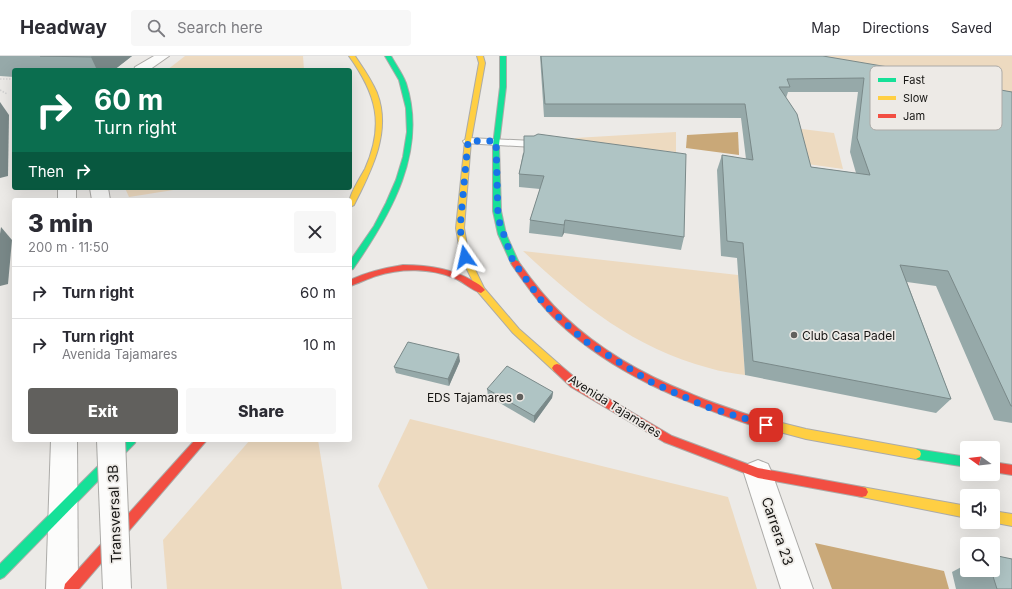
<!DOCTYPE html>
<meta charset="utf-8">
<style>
:root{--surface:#fff;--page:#f7f7f7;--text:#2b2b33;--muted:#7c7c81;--line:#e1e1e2;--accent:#61605d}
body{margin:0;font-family:Inter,sans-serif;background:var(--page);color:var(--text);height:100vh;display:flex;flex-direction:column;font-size:15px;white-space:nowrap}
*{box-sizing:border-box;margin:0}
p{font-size:13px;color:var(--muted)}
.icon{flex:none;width:22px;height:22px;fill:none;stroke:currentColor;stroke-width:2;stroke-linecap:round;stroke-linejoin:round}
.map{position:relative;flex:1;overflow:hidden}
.panel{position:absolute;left:12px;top:142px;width:340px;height:244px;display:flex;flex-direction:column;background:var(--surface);border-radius:4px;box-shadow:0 4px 16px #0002}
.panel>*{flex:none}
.hud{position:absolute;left:12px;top:12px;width:340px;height:122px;border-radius:4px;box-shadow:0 4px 16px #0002;background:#0b6e4f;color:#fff;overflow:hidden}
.needle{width:26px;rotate:285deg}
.fabs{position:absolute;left:960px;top:385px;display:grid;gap:8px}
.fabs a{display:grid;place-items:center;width:40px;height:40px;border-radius:4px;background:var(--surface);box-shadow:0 4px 16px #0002;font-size:20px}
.pin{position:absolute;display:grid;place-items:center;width:34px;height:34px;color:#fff;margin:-17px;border-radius:8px;box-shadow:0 2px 6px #0006}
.me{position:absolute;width:44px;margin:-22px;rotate:349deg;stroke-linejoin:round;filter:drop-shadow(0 0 3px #0008)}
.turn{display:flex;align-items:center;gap:14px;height:84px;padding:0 16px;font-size:18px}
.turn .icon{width:52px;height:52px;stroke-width:2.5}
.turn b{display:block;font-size:28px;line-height:34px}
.then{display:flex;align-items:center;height:38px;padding:0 16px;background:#0003;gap:8px;font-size:15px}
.round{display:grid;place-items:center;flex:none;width:42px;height:42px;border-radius:4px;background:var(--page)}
.head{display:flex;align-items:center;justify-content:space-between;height:68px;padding:0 16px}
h1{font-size:24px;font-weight:800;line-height:30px}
.cta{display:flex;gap:8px;margin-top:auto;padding:8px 16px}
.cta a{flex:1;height:46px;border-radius:4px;background:var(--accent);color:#fff;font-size:16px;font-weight:800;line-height:46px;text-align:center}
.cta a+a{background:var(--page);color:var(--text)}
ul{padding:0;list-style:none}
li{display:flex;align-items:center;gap:12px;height:52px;padding:0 16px;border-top:1px solid var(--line)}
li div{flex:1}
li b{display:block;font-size:15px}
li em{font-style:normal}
header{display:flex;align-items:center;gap:24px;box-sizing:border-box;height:56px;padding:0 20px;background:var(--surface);border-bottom:1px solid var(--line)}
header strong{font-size:19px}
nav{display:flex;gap:22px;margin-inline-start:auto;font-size:14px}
.search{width:280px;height:36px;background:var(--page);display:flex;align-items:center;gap:10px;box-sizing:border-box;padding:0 14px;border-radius:4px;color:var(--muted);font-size:15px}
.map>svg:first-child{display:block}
.green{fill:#eddac0}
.water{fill:#c9a878}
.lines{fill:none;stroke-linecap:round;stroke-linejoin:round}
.lane-casing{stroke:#acaba8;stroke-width:2}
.street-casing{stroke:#acaba8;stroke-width:2}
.fast-casing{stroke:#acaba8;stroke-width:2}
.slow-casing{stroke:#acaba8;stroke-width:2}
.jam-casing{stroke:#acaba8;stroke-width:2}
.path{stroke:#d2d2d2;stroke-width:1.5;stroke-dasharray:1.5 1.5;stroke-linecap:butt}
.lane{fill:#fcfcfb;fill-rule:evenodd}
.street{fill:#fcfcfb;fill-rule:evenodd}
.fast{fill:#16e098;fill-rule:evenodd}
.slow{fill:#ffcf43;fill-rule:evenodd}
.jam{fill:#f24e42;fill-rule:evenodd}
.street-bridge-casing{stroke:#acaba8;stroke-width:30;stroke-linecap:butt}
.street-bridge{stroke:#fcfcfb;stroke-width:28}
.wall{fill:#96a9a9;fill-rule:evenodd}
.shaded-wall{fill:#7a8989}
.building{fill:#afc4c4;stroke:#7a8989;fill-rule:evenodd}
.route{stroke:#1a73e8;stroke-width:7;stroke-dasharray:0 12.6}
.poi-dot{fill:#61605d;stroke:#edeae6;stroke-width:1.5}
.labels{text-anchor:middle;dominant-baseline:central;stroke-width:3.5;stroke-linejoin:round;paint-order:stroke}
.poi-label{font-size:12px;fill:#161513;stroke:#edeae6;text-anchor:start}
.street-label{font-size:12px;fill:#161513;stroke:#edeae6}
.near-street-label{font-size:14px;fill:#161513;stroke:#edeae6}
.key{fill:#edeae6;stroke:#acaaa7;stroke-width:1}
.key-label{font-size:11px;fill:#161513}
</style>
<header>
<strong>Headway</strong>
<div class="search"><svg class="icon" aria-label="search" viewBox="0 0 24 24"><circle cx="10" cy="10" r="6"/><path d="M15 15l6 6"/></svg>Search here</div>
<nav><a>Map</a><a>Directions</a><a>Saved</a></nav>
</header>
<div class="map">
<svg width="1012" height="533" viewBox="0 0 1012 533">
<rect width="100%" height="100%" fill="#eceae7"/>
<g class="green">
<polygon points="185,0 303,0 304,14 167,14"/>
<polygon points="810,0 1012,0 1012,47"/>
<polygon points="794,72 834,77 843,113 800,107"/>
<polygon points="676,76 676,96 575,85 575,82"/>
<polygon points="125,132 186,132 129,141"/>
<path d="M523,195L738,219L745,319C733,317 721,316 709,312C633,292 579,247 523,195Z"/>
<polygon points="410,363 728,441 757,533 428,533 378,430"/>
<polygon points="250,384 318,384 342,533 167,533 163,484"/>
</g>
<g class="water">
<polygon points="738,76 739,99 686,92 687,79"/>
<polygon points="815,487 944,515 949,533 832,533"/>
</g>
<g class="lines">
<g class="lane-casing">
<polygon id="lane" points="468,82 534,85 539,88 534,91 464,87 463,85"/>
</g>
<g class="street-casing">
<g id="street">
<polygon points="154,0 169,0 149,14 134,14 135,11"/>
<rect x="58" y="132" width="18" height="12"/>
<polygon points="90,132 108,132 110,144 92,144"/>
<polygon points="51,384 77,384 78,533 46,533"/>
<polygon points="758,404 768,408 772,417 813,533 781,533 744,417 748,408"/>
</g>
</g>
<g class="fast-casing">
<g id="fast">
<path d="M385,0H391C396,9 402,17 406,27C428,95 391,158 353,213L350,214V205L374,170L386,147L396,124L403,101L407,76L406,52L399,24Z"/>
<polygon points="500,0 506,0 506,31 499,89 501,155 506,178 519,207 515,210 511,207 498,178 493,155 493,89 500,31"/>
<polygon points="124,384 136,384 135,387 4,521 0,523 0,508"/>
<polygon points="916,393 967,401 967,411 916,403 912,401 911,398 912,395"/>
</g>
</g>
<g class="slow-casing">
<g id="slow">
<path d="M349,0H355C363,12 371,23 377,37C392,76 371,115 354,149L350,151C350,149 349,144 350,143C351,136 361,120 365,113C385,68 376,38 349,0Z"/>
<polygon points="477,0 483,0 485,7 471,85 464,172 469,201 484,232 519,273 560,309 562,312 560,315 557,316 554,315 513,277 478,236 461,201 456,172 465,85 479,7"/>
<polygon points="754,360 806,373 916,393 920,395 921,398 920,401 916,403 806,383 750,368 749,365 750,362"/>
<polygon points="862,431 967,450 967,462 862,441 858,440 856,436 858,432"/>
<polygon points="993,455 1012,458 1012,470 991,466 993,466"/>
</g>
</g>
<g class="jam-casing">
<g id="jam">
<path d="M515,204L518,205C532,225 547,244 565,261C600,294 644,319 689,337C711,347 735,354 758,362L759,365L758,368L754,370C684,346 613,318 558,266C540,249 526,229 512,209L511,207Z"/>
<path d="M403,209C427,209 451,212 473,225C477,227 482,230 485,234L481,237C471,234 464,226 454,222C430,212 401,212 376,220C367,223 359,227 350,230V224C367,216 384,212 403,209Z"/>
<polygon points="557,308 560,309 579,325 672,380 758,412 862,431 866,432 868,436 866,440 862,441 758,422 664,386 571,331 554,315 552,312 554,309"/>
<polygon points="195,384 207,384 79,533 64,533 65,528"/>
<polygon points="993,406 1012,409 1012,419 993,416"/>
</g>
</g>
<g class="path">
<polyline points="0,23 14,23"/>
<polyline points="0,34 7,38"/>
</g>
<use href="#lane" class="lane"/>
<use href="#street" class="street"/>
<use href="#fast" class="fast"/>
<use href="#slow" class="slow"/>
<use href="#jam" class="jam"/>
<g class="street-bridge-casing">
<polyline id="street-bridge" points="111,384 117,533"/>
</g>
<use href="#street-bridge" class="street-bridge"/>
</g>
<g class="wall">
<polygon points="0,0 132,0 114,14 14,14 14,21 0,20"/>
<path d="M540,0H823L887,14L1012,36V367L994,364L936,230L907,226L951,343L936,357L745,319L737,202L721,200L717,114L722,99L746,103L741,62L544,61ZM788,36H858L850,96L856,117L811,111L786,42Z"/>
<polygon points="523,97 684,181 681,194 564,177 562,181 529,177 530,164 540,133 519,131 519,118"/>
<polygon points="460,305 449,330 396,317 394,311"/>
<polygon points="487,333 553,336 552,342 534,367 488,340"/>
<polygon points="967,508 967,514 993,514 1012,533 956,533 952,516"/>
</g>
<g class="shaded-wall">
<polygon points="93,0 132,0 114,14 97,14 91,1"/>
<polygon points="0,46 9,59 8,120 0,122"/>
<polygon points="565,164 564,177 562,181 564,169"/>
<polygon points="1,171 12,184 8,228 0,230 0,178"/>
<polygon points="459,298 460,305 449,330 448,323"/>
<polygon points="553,336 552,342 534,367 534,360"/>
</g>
<g class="building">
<polygon points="40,0 93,0 91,1"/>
<path d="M541,0H823L888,11L887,14L1012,36V350H1011L948,215L900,209L951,343L753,305L743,187L727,185L722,99L753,104L745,48H545ZM864,22L857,82L870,119L811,111L797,58L779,31H790L787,23Z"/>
<polygon points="538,78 686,98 684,181 565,164 564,169 530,164 544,120 519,118 524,96 524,80 534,80"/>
<polygon points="408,286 459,298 448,323 394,311"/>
<polygon points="507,310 553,336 534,360 487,333"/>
<polygon points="993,499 1012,503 1012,533 997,533 991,514 993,514"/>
</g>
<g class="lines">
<polyline class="route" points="465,201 460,172 468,85 496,85 498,162 513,205 544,248 585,285 651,326 707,351 766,369"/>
</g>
<g class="poi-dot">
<circle cx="794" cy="279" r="4"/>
<circle cx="520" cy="341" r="4"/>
</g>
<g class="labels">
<g class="poi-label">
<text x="802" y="279">Club Casa Padel</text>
<text x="512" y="341" text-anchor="end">EDS Tajamares</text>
</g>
<g class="street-label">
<text transform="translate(615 350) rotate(32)">Avenida Tajamares</text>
</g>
<g class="near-street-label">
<text transform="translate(114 458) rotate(-92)">Transversal 3B</text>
<text transform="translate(778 475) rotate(71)">Carrera 23</text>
</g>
</g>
<rect x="870" y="10" width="132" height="64" rx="6" class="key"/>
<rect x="878" y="22" width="18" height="4" fill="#16e098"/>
<rect x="878" y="40" width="18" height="4" fill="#ffcf43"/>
<rect x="878" y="58" width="18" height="4" fill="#f24e42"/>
<g class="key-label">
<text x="903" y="28">Fast</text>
<text x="903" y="46">Slow</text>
<text x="903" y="64">Jam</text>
</g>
</svg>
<div class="fabs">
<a><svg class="needle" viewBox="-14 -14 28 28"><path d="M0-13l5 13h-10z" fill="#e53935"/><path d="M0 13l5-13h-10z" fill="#7c7c81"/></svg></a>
<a><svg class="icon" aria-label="sound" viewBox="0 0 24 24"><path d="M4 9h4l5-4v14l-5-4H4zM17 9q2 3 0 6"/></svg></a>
<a><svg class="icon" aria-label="search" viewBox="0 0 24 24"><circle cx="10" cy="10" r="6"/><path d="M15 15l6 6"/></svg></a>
</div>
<div class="pin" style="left:766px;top:369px;background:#d93025"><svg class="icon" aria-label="arrive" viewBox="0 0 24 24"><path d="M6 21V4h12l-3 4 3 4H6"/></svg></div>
<svg class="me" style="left:465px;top:201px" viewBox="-20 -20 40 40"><path d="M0-17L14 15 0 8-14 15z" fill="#1a73e8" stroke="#fff" stroke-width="4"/></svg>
<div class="hud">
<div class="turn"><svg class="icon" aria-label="right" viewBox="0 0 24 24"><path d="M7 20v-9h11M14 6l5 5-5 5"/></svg><div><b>60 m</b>Turn right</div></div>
<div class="then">Then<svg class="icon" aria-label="right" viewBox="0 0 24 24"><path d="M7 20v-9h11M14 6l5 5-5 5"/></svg></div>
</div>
<section class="panel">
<div class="head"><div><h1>3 min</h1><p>200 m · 11:50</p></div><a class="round"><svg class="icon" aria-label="close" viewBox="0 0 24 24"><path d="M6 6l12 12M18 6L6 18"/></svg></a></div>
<ul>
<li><svg class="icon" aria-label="right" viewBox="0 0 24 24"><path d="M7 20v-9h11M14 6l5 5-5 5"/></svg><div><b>Turn right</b></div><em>60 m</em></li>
<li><svg class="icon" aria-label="right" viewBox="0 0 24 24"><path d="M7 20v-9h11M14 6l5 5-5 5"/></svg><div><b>Turn right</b><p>Avenida Tajamares</p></div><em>10 m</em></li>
</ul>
<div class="cta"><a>Exit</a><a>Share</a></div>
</section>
</div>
